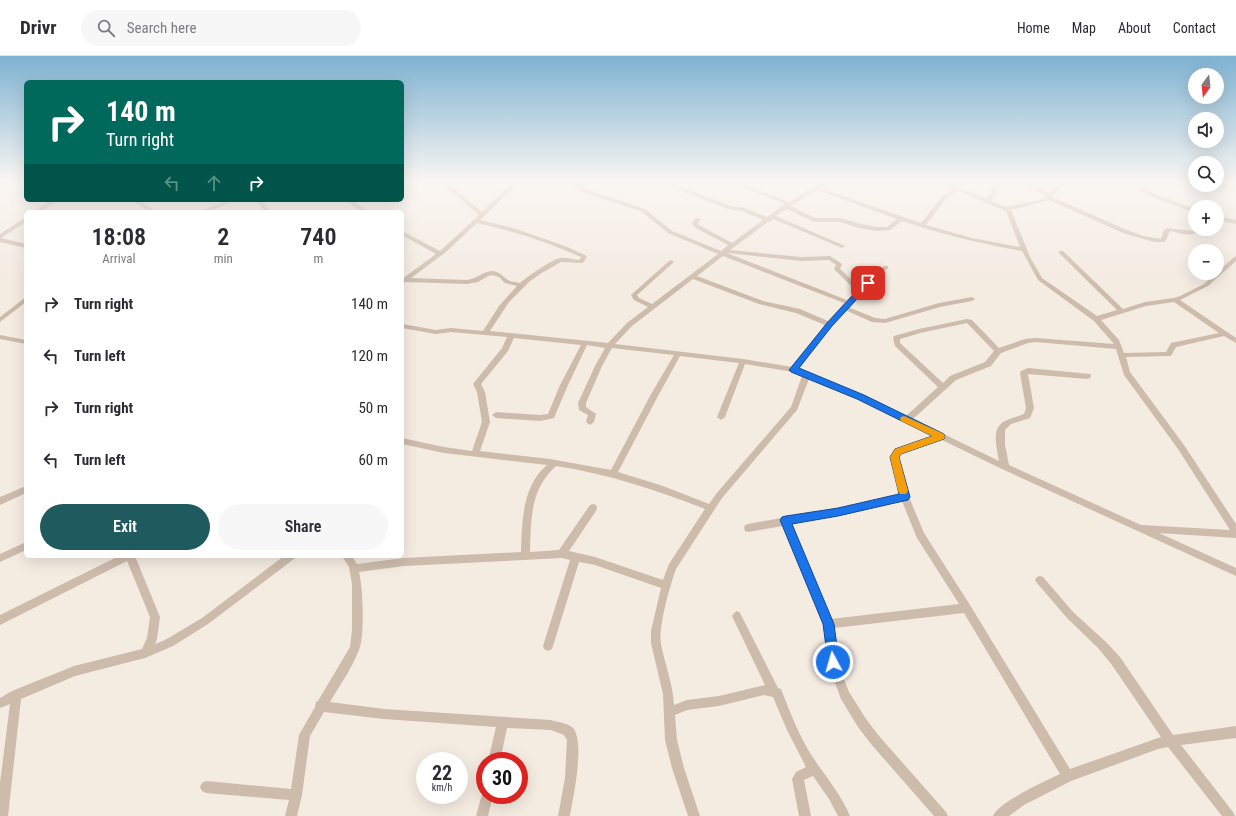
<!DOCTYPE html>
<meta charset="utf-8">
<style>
:root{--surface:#fff;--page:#f7f7f7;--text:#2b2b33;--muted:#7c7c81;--line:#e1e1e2;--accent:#1f5a5e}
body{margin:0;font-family:"Roboto Condensed",sans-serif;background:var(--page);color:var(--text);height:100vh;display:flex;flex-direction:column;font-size:15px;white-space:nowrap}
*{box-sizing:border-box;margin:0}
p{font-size:13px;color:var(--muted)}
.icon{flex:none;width:22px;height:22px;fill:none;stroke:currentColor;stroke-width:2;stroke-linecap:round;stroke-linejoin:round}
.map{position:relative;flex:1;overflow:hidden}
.sheet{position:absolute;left:24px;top:154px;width:380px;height:348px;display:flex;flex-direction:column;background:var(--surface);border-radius:6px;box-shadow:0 4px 16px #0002}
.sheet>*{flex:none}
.top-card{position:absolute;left:24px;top:24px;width:380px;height:122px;border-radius:6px;box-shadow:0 4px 16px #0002;background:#00695c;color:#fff;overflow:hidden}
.needle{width:26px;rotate:195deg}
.fabs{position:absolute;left:1188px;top:12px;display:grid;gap:8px}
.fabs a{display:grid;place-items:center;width:36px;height:36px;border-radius:50%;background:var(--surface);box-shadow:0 4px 16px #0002;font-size:20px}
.speed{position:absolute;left:416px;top:696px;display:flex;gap:8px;font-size:20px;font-weight:700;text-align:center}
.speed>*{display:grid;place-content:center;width:52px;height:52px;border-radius:50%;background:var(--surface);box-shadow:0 4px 16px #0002;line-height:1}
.speed small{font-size:10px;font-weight:400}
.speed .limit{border:6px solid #d22;background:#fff;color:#111}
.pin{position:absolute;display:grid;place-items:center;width:34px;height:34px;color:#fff;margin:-17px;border-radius:8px;box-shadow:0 2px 6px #0006}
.me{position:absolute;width:44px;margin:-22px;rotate:354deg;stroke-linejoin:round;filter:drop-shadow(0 0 3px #0008)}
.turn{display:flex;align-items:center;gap:14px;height:84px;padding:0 16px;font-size:18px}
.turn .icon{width:52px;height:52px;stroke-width:2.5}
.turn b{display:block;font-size:28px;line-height:34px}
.lanes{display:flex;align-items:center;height:38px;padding:0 16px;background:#0003;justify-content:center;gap:20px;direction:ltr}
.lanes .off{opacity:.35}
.eta{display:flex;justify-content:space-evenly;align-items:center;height:68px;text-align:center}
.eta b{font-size:24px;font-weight:600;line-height:28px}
.primary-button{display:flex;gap:8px;margin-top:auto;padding:8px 16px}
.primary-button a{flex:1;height:46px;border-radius:24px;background:var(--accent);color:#fff;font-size:16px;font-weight:600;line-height:46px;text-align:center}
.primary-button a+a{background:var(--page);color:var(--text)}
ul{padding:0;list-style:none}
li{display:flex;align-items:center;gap:12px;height:52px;padding:0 16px}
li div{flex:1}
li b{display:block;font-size:15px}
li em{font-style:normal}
header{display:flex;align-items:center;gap:24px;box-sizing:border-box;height:56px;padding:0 20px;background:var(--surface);border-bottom:1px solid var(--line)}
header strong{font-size:19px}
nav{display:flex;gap:22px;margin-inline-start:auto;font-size:14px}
.search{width:280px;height:36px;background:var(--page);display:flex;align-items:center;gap:10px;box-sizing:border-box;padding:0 14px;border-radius:22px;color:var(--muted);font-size:15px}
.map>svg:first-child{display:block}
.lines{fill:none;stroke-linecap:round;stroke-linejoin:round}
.minor{fill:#cdbbac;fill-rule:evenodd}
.route{fill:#1a73e8;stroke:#114b97}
.slow{fill:#f59e0b}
</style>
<header>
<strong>Drivr</strong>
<div class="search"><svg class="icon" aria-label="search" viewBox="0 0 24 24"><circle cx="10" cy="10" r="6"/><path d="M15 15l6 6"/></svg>Search here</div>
<nav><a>Home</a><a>Map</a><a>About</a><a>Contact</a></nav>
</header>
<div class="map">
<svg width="1236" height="760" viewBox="0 0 1236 760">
<rect width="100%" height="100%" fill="#f4ebe1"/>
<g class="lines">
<g class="minor">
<path d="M439,125H445L482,156L514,125H520L480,164L513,172L565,190L587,200L584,206L582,207L561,206L540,218L529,226L509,246L490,275L608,287L627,267L648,251L634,244L631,239L669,205L671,204L674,206L637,239L639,242L652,248L718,198L668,177L641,155L584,137L565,125H571L588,134L645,153L672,175L721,195L728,189L694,171L692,167L696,162L701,163L698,167L699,169L732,187L763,164L742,155L728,153L657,125H665L731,150L745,152L767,161L785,148L729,125H737L789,146L823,125H830L820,132L921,167L941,142L953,133L936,125H944L986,143L991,138V129L997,125H1003L996,131L997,139L990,145L1006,151L1044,143L1047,140L1016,125H1023L1050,137L1062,125H1067L1052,141L1127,174L1143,180L1161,183L1164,174L1167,172L1193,175L1195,173H1201C1194,183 1180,177 1170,175L1165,186H1154L1123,177L1049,144L1011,154L1030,201L1042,222L1097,260L1117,254L1059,197V195H1063L1123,253L1145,246L1174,242L1180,240L1204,228L1234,201L1236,200V205L1208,230L1180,244L1236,282V287L1224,280L1176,291L1171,300H1168L1126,301L1130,316L1184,389L1236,468V482L1159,477L1236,512V520L1002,413L942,384L901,397L898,401L909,441L924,477L970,549L1070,713L1161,681L1112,609L1098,592L1067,562L1037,527L1035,524L1037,521L1040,520L1043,521L1073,556L1106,586L1120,601L1173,679L1236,670V682L1181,689L1233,756L1235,760H1222L1168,691L1158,693L1071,725L1024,749L1009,760H993C999,746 1045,725 1060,718L964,557L834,572L841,616L849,636L866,663L879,680L946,756L948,760H934L871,688L858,671L841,643L831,616L823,568L783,470L748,476L745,475L744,472L745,469L748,468L781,462L785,460L788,461L838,452L900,439L890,401L895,393L934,380L857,343L809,323L797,354L722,442L676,513C670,529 658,572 661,588C665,609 673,628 674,649L687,644L719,640L765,629L732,560L734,557L737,555L740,557L778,632L781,633C790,656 799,680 812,700C825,720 841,738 850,760H838L829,743L813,720L804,724L811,760H799L792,723L796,716L806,711L787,674L773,641L764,639L719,650L687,654L675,659L677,684L684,712L700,760H688L672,712L665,684L663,638L651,587V575L661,532L595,509L579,506L553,590L552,593L548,595L544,593L543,590L570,504L562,502L404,510L359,516C363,531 365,580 359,594C352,612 340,629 330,646L384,653L551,664C557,666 567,667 572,671C586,683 573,742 570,760H558L565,722L567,684L564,679L551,674L507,672L500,705H488L496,671L384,663L324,656L310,680L302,739L297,760H285L289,744L206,737L202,735L200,731L202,727L206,725L291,733L299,679L315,651L316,646L318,645L350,591L352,574V528L349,511L342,500H352L357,508L404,502L521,496C522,466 522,430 547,409L444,397L402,388V382L444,391L472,395L482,366L477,336L473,328L502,292L507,281L451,276L436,278L402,272V268L436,274L451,272L483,275L499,250L517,230L505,227L499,221L492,219L488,220L478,226L467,228L406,226L402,228V223L436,198L402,179V175L440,195L479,159ZM817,134L897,163L887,171H877L860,168L841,162H815L791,150ZM958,135L1006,155L1020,191L972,182L926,169L945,144ZM787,153L814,166H840L859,172L877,175L890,174L902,165C941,178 981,188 1022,195L1038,224L1094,265L1114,288L1036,282L1025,283L999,292L972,264L967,263L919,273L894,280L893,282L895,290L938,331L906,360L863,339L811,318L810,316L799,313L831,270L845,254L872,266L885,267L940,251L972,245L975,243L972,241L939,247L885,263L875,262L848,251L861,236L888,212V210H884L860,231L840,213L842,208L841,207L830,200L801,201L730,194L768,166L771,165L773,163L840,191L842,192L845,190L776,160ZM477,167C513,175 547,186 581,201L579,204C573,204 567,201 560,202C551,204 528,220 520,227C517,226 513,226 510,225C503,222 501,215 491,215C482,216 476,223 467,224L411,222L446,196ZM727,197L801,205L829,204L836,209L834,213L856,235L847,244ZM723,200L844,247L828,265L800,253L763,245L697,220ZM693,223L759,248L796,257L825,269L792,311L743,303L615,288L632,270ZM1174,246L1219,277L1171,287L1166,296L1124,297L1119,284L1101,264L1146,250ZM967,267L994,295L985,306L950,320L943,327L900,287V283L920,277ZM514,282L581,289L560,329L548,358L540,359L496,356L492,359L496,362L540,365L554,362L568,329L587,289L605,292L595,310L578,347L579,354L588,359L586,366L590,369L594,366L596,358L586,351V347L602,310L612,292L674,299L650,340L611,414L550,403L480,395L490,366L485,336L481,328L508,295ZM1036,286L1116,293L1124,319L1178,393L1230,474L1141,469L1009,409L1005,389V374L1011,368L1030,362L1034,352L1028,318L1087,323L1090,322L1091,320L1090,318L1028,312L1021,315L1020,317L1026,352L1024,358C1017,361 1009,362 1003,366C991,374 997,393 999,405L913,363L956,324L991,310L1001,297L1028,287ZM680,300L739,307L717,361L721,364L725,361L745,308L793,316L802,320L791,351L716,438L709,448L663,430L618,416L658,340ZM556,410C608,418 657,434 705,453L669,508L663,524L595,501L569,495L596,455L597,452L596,449L593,448L590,449L559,494L530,496C531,463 530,433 556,410ZM902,445L917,482L959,548L831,563L791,468L838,460Z"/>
<polygon points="1123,125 1130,125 1152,137 1195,153 1195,157 1148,139"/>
<polygon points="51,144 58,144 41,156 34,156"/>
<polygon points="132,144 139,144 157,156 150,156"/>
<polygon points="228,144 236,144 207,156 199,156"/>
<polygon points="256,144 262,144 271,156 265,156"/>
<polygon points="344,144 351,144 370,156 363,156"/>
<polygon points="1217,160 1236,164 1236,168 1217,164"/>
<polygon points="26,161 26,166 1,182 26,188 26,192 0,186 0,178"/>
<polygon points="26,241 26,246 0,266 0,261"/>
<polygon points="0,279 26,284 26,288 0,283"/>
<polygon points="26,430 26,437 0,449 0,441"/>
<polygon points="26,486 26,494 0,506 0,498"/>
<polygon points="119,500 135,500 160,561 157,583 155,588 165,584 202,562 284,500 296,500 294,503 208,568 173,590 145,602 75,620 21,643 8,760 0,760 0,727 10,648 0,652 0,642 12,635 74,610 142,593 147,582 150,561 127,505 0,569 0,559"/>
<polygon points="485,734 485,739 493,739 488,760 476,760 483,735"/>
</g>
</g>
<linearGradient id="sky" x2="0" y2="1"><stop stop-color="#7eb2d2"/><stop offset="0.54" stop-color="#faf6f2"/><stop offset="1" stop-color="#faf6f2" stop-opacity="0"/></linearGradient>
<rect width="1236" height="232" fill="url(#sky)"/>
<polygon class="route" points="868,225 870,226 870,229 832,270 799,312 864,339 944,378 945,381 944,383 901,398 899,401 910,441 908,444 838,460 792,468 834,568 839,606 838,610 833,611 829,610 828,606 823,568 780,464 782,461 786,460 838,452 899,438 890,401 895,393 932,380 857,343 791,316 789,314 827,267 865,226"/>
<polygon class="slow" points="904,360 944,378 945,381 944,383 901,398 899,401 908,435 906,438 900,438 898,435 890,401 895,393 932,380 901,365 900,363 901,361"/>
</svg>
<div class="fabs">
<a><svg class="needle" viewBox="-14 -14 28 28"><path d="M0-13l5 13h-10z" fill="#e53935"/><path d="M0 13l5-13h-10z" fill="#7c7c81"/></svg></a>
<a><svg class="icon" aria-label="sound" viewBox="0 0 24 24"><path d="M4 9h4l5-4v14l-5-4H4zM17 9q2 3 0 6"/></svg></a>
<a><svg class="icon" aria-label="search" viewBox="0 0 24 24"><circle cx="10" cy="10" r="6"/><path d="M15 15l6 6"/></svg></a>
<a>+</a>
<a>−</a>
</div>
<div class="speed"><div>22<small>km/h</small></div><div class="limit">30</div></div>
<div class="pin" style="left:868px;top:227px;background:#d93025"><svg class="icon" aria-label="arrive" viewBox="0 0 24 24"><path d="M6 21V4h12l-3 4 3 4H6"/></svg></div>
<svg class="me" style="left:833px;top:606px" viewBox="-20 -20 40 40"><circle r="17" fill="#1a73e8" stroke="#fff" stroke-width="3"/><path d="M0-11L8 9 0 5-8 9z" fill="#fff"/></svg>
<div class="top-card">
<div class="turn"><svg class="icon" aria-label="right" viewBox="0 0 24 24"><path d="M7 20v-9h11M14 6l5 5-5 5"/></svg><div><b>140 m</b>Turn right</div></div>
<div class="lanes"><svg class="icon off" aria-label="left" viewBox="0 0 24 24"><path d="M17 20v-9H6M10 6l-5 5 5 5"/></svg><svg class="icon off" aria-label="ahead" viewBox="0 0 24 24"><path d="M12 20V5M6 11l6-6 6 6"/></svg><svg class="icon" aria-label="right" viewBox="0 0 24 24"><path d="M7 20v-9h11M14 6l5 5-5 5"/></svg></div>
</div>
<section class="sheet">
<div class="eta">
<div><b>18:08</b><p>Arrival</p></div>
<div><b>2</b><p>min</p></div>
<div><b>740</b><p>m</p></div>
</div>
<ul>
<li><svg class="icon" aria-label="right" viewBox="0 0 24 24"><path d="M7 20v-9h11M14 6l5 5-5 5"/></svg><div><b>Turn right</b></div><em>140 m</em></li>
<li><svg class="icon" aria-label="left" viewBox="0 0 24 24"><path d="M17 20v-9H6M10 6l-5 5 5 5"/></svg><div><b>Turn left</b></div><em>120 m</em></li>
<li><svg class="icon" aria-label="right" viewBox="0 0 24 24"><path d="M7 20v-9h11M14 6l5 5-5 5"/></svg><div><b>Turn right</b></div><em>50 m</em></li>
<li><svg class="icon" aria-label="left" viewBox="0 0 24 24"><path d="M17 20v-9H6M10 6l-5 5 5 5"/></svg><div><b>Turn left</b></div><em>60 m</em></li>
</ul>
<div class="primary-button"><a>Exit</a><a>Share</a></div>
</section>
</div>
